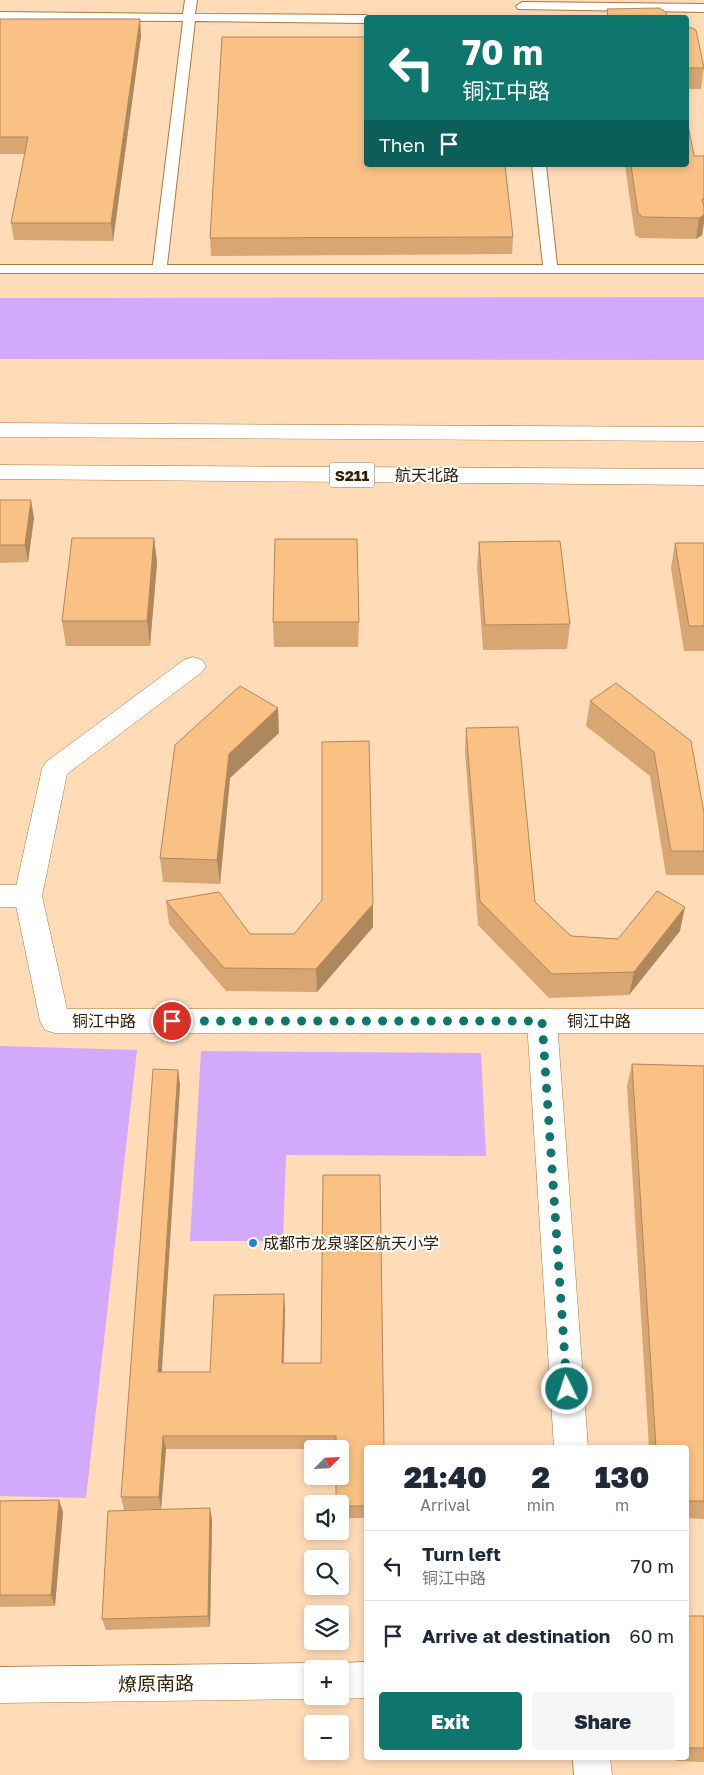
<!DOCTYPE html>
<meta charset="utf-8">
<style>
:root{--surface:#fff;--page:#f6f6f7;--text:#1f2937;--muted:#747a83;--line:#e0e1e3;--accent:#0f766e}
body{margin:0;font-family:"Golos Text","Noto Sans SC",sans-serif;background:var(--page);color:var(--text);height:100vh;display:flex;flex-direction:column;font-size:19px;white-space:nowrap}
*{box-sizing:border-box;margin:0}
p{font-size:16px;color:var(--muted)}
.icon{flex:none;width:28px;height:28px;fill:none;stroke:currentColor;stroke-width:2;stroke-linecap:round;stroke-linejoin:round}
.map{position:relative;flex:1;overflow:hidden}
.side{position:absolute;left:364px;top:1445px;width:325px;height:315px;display:flex;flex-direction:column;background:var(--surface);border-radius:5px;box-shadow:0 2px 8px #0003}
.side>*{flex:none}
.top-card{position:absolute;left:364px;top:15px;width:325px;height:152px;border-radius:5px;box-shadow:0 2px 8px #0003;background:#0f766e;color:#fff;overflow:hidden}
.needle{width:32px;rotate:66deg}
.buttons{position:absolute;left:304px;top:1440px;display:grid;gap:10px}
.buttons a{display:grid;place-items:center;width:45px;height:45px;border-radius:5px;background:var(--surface);box-shadow:0 2px 8px #0003;font-size:25px}
.pin{position:absolute;display:grid;place-items:center;width:42px;height:42px;color:#fff;margin:-21px;border:2px solid #fff;border-radius:50%;box-shadow:0 1px 5px #0007}
.me{position:absolute;width:55px;margin:-28px;rotate:356deg;stroke-linejoin:round;filter:drop-shadow(0 0 4px #0008)}
.turn{display:flex;align-items:center;gap:18px;height:105px;padding:0 15px;font-size:22px}
.turn .icon{width:65px;height:65px;stroke-width:2.5}
.turn b{display:block;font-size:35px;line-height:42px}
.then{display:flex;align-items:center;height:48px;padding:0 15px;background:#0003;gap:10px;font-size:19px}
.eta{display:flex;justify-content:space-evenly;align-items:center;height:85px;text-align:center}
.eta b{font-size:30px;font-weight:800;line-height:35px}
.primary-button{display:flex;gap:10px;margin-top:auto;padding:10px 15px}
.primary-button a{flex:1;height:58px;border-radius:5px;background:var(--accent);color:#fff;font-size:20px;font-weight:800;line-height:58px;text-align:center}
.primary-button a+a{background:var(--page);color:var(--text)}
ul{padding:0;list-style:none}
li{display:flex;align-items:center;gap:15px;height:70px;padding:0 15px;border-top:1px solid var(--line)}
li div{flex:1}
li b{display:block;font-size:19px}
li em{font-style:normal}
.map>svg:first-child{display:block}
.green{fill:#d3a9fb}
.lines{fill:none;stroke-linecap:round;stroke-linejoin:round}
.lane-casing{stroke:#ae793c;stroke-width:2}
.street-casing{stroke:#ae793c;stroke-width:1}
.secondary-casing{stroke:#ae793c;stroke-width:1}
.primary-casing{stroke:#ae793c;stroke-width:1}
.lane{fill:#fff;fill-rule:evenodd}
.street{fill:#fff;fill-rule:evenodd}
.secondary{fill:#fff;fill-rule:evenodd}
.primary{fill:#fff;fill-rule:evenodd}
.wall{fill:#d7a672}
.shaded-wall{fill:#af875c}
.building{fill:#fac184;stroke:#af875c}
.route{stroke:#0f766e;stroke-width:9;stroke-dasharray:0 16.2}
.poi-dot{fill:#2385d1;stroke:#fff;stroke-width:2}
.labels{text-anchor:middle;dominant-baseline:central;stroke-width:4;stroke-linejoin:round;paint-order:stroke}
.shield{fill:#fff;stroke:#726351;stroke-width:1}
.shield-label{font-size:15px;font-weight:bold;fill:#352006}
.street-label{font-size:16px;fill:#352006;stroke:#fff}
.poi-label{font-size:16px;fill:#352006;stroke:#fff;text-anchor:start}
.near-street-label{font-size:19px;fill:#352006;stroke:#fff}
</style>
<div class="map">
<svg width="704" height="1775" viewBox="0 0 704 1775">
<rect width="100%" height="100%" fill="#ffdbb8"/>
<g class="green">
<polygon points="704,297 704,360 0,359 0,298"/>
<polygon points="0,1046 137,1050 86,1498 0,1496"/>
<polygon points="201,1051 481,1053 486,1156 286,1155 283,1241 190,1241"/>
</g>
<g class="lines">
<g class="lane-casing">
<g id="lane">
<polygon points="185,0 197,0 195,14 366,15 371,18 366,18 366,23 195,21 167,265 543,265 532,165 546,165 557,265 704,265 704,273 0,273 0,265 153,265 183,21 0,20 0,12 183,14"/>
<polygon points="522,2 704,4 704,12 518,9 516,6"/>
</g>
</g>
<g class="street-casing">
<g id="street">
<polygon points="0,885 28,885 38,888 42,896 38,904 28,907 0,907"/>
<polygon points="542,1009 552,1012 557,1021 588,1448 554,1448 527,1021 532,1012"/>
<polygon points="366,1662 366,1698 340,1699 333,1696 340,1696 340,1669 327,1668 340,1663"/>
<polygon points="312,1663 325,1669 312,1669 312,1696 319,1696 312,1699 0,1703 0,1667"/>
<polygon points="573,1758 610,1758 612,1775 574,1775"/>
</g>
</g>
<g class="secondary-casing">
<polygon id="secondary" points="193,657 202,660 206,666 202,672 67,774 42,896 67,1009 704,1009 704,1033 55,1033 45,1030 40,1021 14,896 42,769 46,762 184,660"/>
</g>
<g class="primary-casing">
<g id="primary">
<polygon points="0,423 704,427 704,441 0,437"/>
<polygon points="0,465 704,469 704,485 0,479"/>
</g>
</g>
<use href="#lane" class="lane"/>
<use href="#street" class="street"/>
<use href="#secondary" class="secondary"/>
<use href="#primary" class="primary"/>
</g>
<g class="wall">
<polygon points="0,19 140,19 141,36 113,241 14,240 11,223 25,154 0,154"/>
<polygon points="686,27 704,67 701,89 686,89"/>
<polygon points="694,156 704,156 704,222 702,235 696,239 640,238 635,235 625,165 686,165"/>
<polygon points="513,237 512,254 211,256 210,238"/>
<polygon points="0,500 34,518 28,562 0,563"/>
<polygon points="154,538 157,563 150,646 66,646 62,621"/>
<polygon points="479,542 570,624 567,649 483,650 477,567"/>
<polygon points="675,543 704,543 704,651 684,651 671,568"/>
<polygon points="273,622 359,622 358,647 274,647"/>
<polygon points="616,683 704,813 704,875 666,875 650,776 586,726 590,701"/>
<polygon points="466,728 535,902 571,936 618,939 680,931 629,995 549,998 478,925 465,752"/>
<polygon points="279,733 230,778 220,884 163,882 160,858 175,745"/>
<polygon points="166,901 250,934 294,934 373,927 317,992 226,991 169,924"/>
<polygon points="632,1064 704,1066 704,1519 686,1518 686,1448 649,1448 627,1086"/>
<polygon points="180,1085 161,1372 210,1372 285,1309 284,1363 366,1448 366,1518 340,1518 340,1449 166,1449 161,1509 124,1510 121,1497"/>
<polygon points="59,1500 63,1512 55,1606 0,1607 0,1501"/>
<polygon points="212,1520 210,1627 106,1630 102,1619"/>
<polygon points="686,1616 704,1616 704,1762 676,1761 676,1758 686,1758"/>
</g>
<g class="shaded-wall">
<polygon points="140,19 141,36 113,241 111,223"/>
<polygon points="704,215 704,222 702,235 696,239 699,218"/>
<polygon points="31,500 34,518 28,562 25,545"/>
<polygon points="154,538 157,563 150,646 147,621"/>
<polygon points="278,708 279,733 230,778 220,884 217,860 229,754"/>
<polygon points="373,904 373,927 317,992 316,969"/>
<polygon points="685,907 680,931 629,995 634,972"/>
<polygon points="178,1070 180,1085 161,1385 158,1372"/>
<polygon points="284,1294 285,1309 283,1377 282,1363"/>
<polygon points="163,1436 166,1449 161,1509 159,1497"/>
<polygon points="59,1500 63,1512 55,1606 51,1595"/>
<polygon points="210,1508 212,1520 210,1627 208,1616"/>
</g>
<g class="building">
<polygon points="659,8 666,12 667,18 608,18 607,9"/>
<polygon points="0,19 140,19 111,223 11,223 28,137 0,137"/>
<polygon points="686,27 689,27 696,30 704,68 686,68"/>
<polygon points="222,37 366,37 366,165 505,165 513,237 210,238"/>
<polygon points="686,115 694,156 704,156 704,199 702,199 704,207 704,215 699,218 643,217 638,213 631,165 686,165"/>
<polygon points="0,500 31,500 25,545 0,545"/>
<polygon points="72,538 154,538 147,621 62,621"/>
<polygon points="275,539 357,539 359,622 273,622"/>
<polygon points="560,541 570,624 485,625 479,542"/>
<polygon points="675,543 704,543 704,626 689,626"/>
<polygon points="616,683 691,741 704,813 704,851 671,851 654,752 590,701"/>
<polygon points="240,686 278,708 229,754 217,860 160,858 175,745"/>
<polygon points="518,727 535,902 571,936 618,939 657,891 685,907 634,972 552,974 480,901 466,728"/>
<polygon points="369,741 373,904 316,969 224,968 166,901 219,892 250,934 294,934 322,900 322,742"/>
<polygon points="632,1064 704,1066 704,1501 686,1501 686,1448 656,1448"/>
<polygon points="153,1069 178,1070 158,1372 210,1372 214,1295 284,1294 282,1363 321,1363 323,1175 380,1175 384,1448 366,1448 366,1506 340,1506 340,1504 336,1504 336,1476 340,1476 340,1449 336,1449 336,1436 163,1436 159,1497 121,1497"/>
<polygon points="59,1500 51,1595 0,1595 0,1501"/>
<polygon points="210,1508 208,1616 102,1619 108,1511"/>
<rect x="686" y="1616" width="18" height="132"/>
</g>
<g class="lines">
<polyline class="route" points="172,1021 542,1021 567,1389"/>
</g>
<circle class="poi-dot" cx="253" cy="1243" r="5"/>
<g class="labels">
<rect class="shield" x="329.5" y="462.5" width="45" height="25" rx="4"/>
<g class="shield-label">
<text x="352" y="475">S211</text>
</g>
<g class="street-label">
<text x="427" y="475">航天北路</text>
<text x="104" y="1021">铜江中路</text>
<text x="599" y="1021">铜江中路</text>
</g>
<g class="poi-label">
<text x="263" y="1243">成都市龙泉驿区航天小学</text>
</g>
<g class="near-street-label">
<text transform="translate(156 1683) rotate(-1)">燎原南路</text>
</g>
</g>
</svg>
<div class="buttons">
<a><svg class="needle" viewBox="-14 -14 28 28"><path d="M0-13l5 13h-10z" fill="#e53935"/><path d="M0 13l5-13h-10z" fill="#747a83"/></svg></a>
<a><svg class="icon" aria-label="sound" viewBox="0 0 24 24"><path d="M4 9h4l5-4v14l-5-4H4zM17 9q2 3 0 6"/></svg></a>
<a><svg class="icon" aria-label="search" viewBox="0 0 24 24"><circle cx="10" cy="10" r="6"/><path d="M15 15l6 6"/></svg></a>
<a><svg class="icon" aria-label="layers" viewBox="0 0 24 24"><path d="M12 4l9 5-9 5-9-5zM3 14l9 5 9-5"/></svg></a>
<a>+</a>
<a>−</a>
</div>
<div class="pin" style="left:172px;top:1021px;background:#d93025"><svg class="icon" aria-label="arrive" viewBox="0 0 24 24"><path d="M6 21V4h12l-3 4 3 4H6"/></svg></div>
<svg class="me" style="left:567px;top:1389px" viewBox="-20 -20 40 40"><circle r="17" fill="#0f766e" stroke="#fff" stroke-width="3"/><path d="M0-11L8 9 0 5-8 9z" fill="#fff"/></svg>
<div class="top-card">
<div class="turn"><svg class="icon" aria-label="left" viewBox="0 0 24 24"><path d="M17 20v-9H6M10 6l-5 5 5 5"/></svg><div><b>70 m</b>铜江中路</div></div>
<div class="then">Then<svg class="icon" aria-label="arrive" viewBox="0 0 24 24"><path d="M6 21V4h12l-3 4 3 4H6"/></svg></div>
</div>
<section class="side">
<div class="eta">
<div><b>21:40</b><p>Arrival</p></div>
<div><b>2</b><p>min</p></div>
<div><b>130</b><p>m</p></div>
</div>
<ul>
<li><svg class="icon" aria-label="left" viewBox="0 0 24 24"><path d="M17 20v-9H6M10 6l-5 5 5 5"/></svg><div><b>Turn left</b><p>铜江中路</p></div><em>70 m</em></li>
<li><svg class="icon" aria-label="arrive" viewBox="0 0 24 24"><path d="M6 21V4h12l-3 4 3 4H6"/></svg><div><b>Arrive at destination</b></div><em>60 m</em></li>
</ul>
<div class="primary-button"><a>Exit</a><a>Share</a></div>
</section>
</div>
